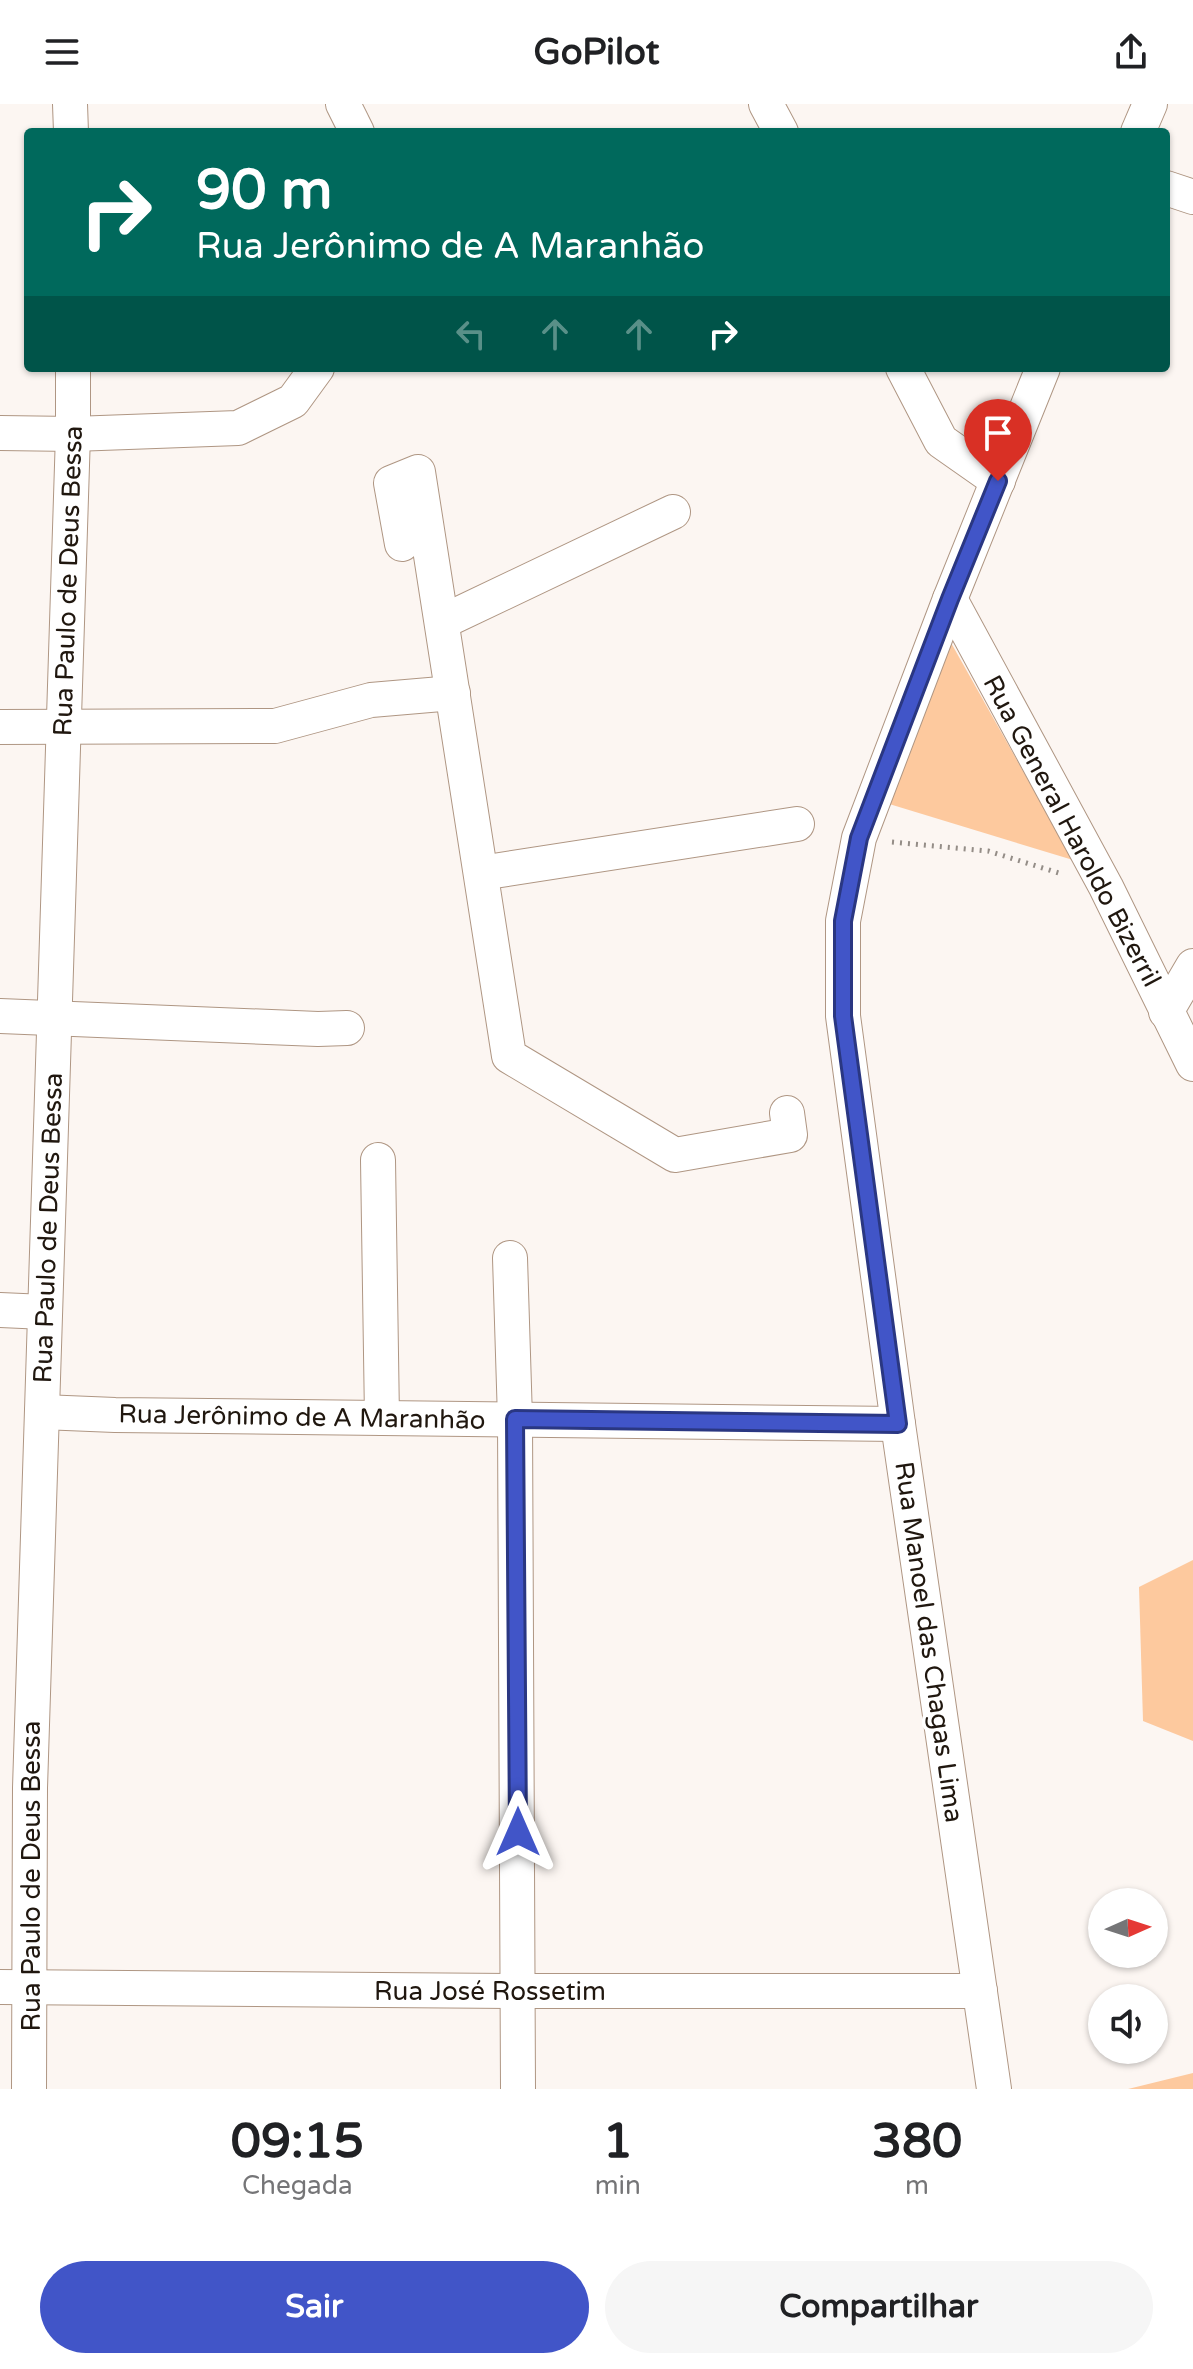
<!DOCTYPE html>
<html lang="pt">
<meta charset="utf-8">
<style>
:root{--surface:#fff;--page:#f6f6f6;--text:#202124;--muted:#757577;--accent:#4155c8}
body{margin:0;font-family:"Varela Round",sans-serif;background:var(--page);color:var(--text);height:100vh;display:flex;flex-direction:column;font-size:30px;white-space:nowrap}
*{box-sizing:border-box;margin:0}
p{font-size:26px;color:var(--muted)}
.icon{flex:none;width:44px;height:44px;fill:none;stroke:currentColor;stroke-width:2;stroke-linecap:round;stroke-linejoin:round}
.map{position:relative;height:1985px;overflow:hidden}
.drawer{display:flex;flex-direction:column;background:var(--surface);flex:1}
.drawer>*{flex:none}
.banner{position:absolute;left:24px;top:24px;width:1146px;height:244px;border-radius:8px;box-shadow:0 2px 6px #0004;background:#00695c;color:#fff;overflow:hidden}
.needle{width:52px;rotate:87deg}
.tools{position:absolute;left:1088px;top:1784px;display:grid;gap:16px}
.tools a{display:grid;place-items:center;width:80px;height:80px;border-radius:50%;background:var(--surface);box-shadow:0 2px 6px #0004;font-size:40px}
.pin{position:absolute;display:grid;place-items:center;width:68px;height:68px;color:#fff;margin:-82px -34px;border-radius:50% 50% 50% 0;rotate:-45deg;box-shadow:0 0 8px #0007}
.pin .icon{rotate:45deg}
.me{position:absolute;width:88px;margin:-44px;rotate:0deg;stroke-linejoin:round;filter:drop-shadow(0 0 6px #0008)}
.turn{display:flex;align-items:center;gap:28px;height:168px;padding:0 40px;font-size:36px}
.turn .icon{width:104px;height:104px;stroke-width:2.5}
.turn b{display:block;font-size:56px;line-height:68px}
.lanes{display:flex;align-items:center;height:76px;padding:0 40px;background:#0003;justify-content:center;gap:40px;direction:ltr}
.lanes .off{opacity:.35}
.eta{display:flex;justify-content:space-evenly;align-items:center;height:136px;text-align:center}
.eta b{font-size:48px;font-weight:800;line-height:56px}
.cta{display:flex;gap:16px;margin-top:auto;padding:16px 40px}
.cta a{flex:1;height:92px;border-radius:48px;background:var(--accent);color:#fff;font-size:32px;font-weight:800;line-height:92px;text-align:center}
.cta a+a{background:var(--page);color:var(--text)}
header{display:flex;justify-content:space-between;align-items:center;height:104px;padding:0 40px;background:var(--surface);font-size:36px;font-weight:800}
.map>svg:first-child{display:block}
.green{fill:#fdc99e}
.lines{fill:none;stroke-linecap:round;stroke-linejoin:round}
.minor-casing{stroke:#af9683;stroke-width:36}
.path{stroke:#948d87;stroke-width:5;stroke-dasharray:2 6;stroke-linecap:butt}
.minor{stroke:#fff;stroke-width:34}
.route-casing{stroke:#2a3782;stroke-width:20}
.route{stroke:#4155c8;stroke-width:14}
.labels{text-anchor:middle;dominant-baseline:central;stroke-width:7;stroke-linejoin:round;paint-order:stroke}
.street-label{font-size:26px;fill:#20170f;stroke:#fff}
</style>
<header><svg class="icon" aria-label="menu" viewBox="0 0 24 24"><path d="M4 6h16M4 12h16M4 18h16"/></svg>GoPilot<svg class="icon" aria-label="share" viewBox="0 0 24 24"><path d="M12 15V3M7 8l5-5 5 5M5 13v7h14v-7"/></svg></header>
<div class="map">
<svg width="1193" height="1985" viewBox="0 0 1193 1985">
<rect width="100%" height="100%" fill="#fcf6f2"/>
<g class="green">
<polygon points="950,537 1073,756 886,699"/>
<polygon points="1193,1456 1193,1637 1143,1617 1139,1483"/>
<polygon points="1193,1969 1193,1985 1128,1985"/>
</g>
<g class="lines">
<g class="minor-casing">
<g id="minor">
<polyline points="70,0 71,28"/>
<polyline points="343,0 357,28"/>
<polyline points="766,0 781,28"/>
<polyline points="1138,28 1150,0"/>
<polyline points="1166,84 1193,93"/>
<polyline points="903,264 941,337 998,377"/>
<polyline points="0,329 73,330 238,324 293,297 317,264"/>
<polyline points="402,440 391,379 418,368 509,952 675,1051 790,1031 787,1009"/>
<polyline points="950,495 1106,783 1193,960"/>
<polyline points="442,518 673,408"/>
<polyline points="0,623 275,622 371,596 453,589"/>
<polyline points="481,769 797,720"/>
<polyline points="1166,908 1193,862"/>
<polyline points="0,912 318,925 347,924"/>
<polyline points="378,1056 382,1314"/>
<polyline points="510,1154 515,1315 518,1985"/>
<polyline points="0,1206 45,1208"/>
<polyline points="42,1308 115,1311 898,1320"/>
<polyline points="0,1883 519,1887 980,1887"/>
<polyline points="29,1985 30,1684 73,330 73,264"/>
<polyline points="994,1985 898,1320 843,912 843,817 859,734 950,495 1043,264"/>
</g>
</g>
<polyline class="path" points="892,738 988,747 1062,770"/>
<use href="#minor" class="minor"/>
</g>
<g class="lines">
<g class="route-casing">
<polyline id="route" points="518,1728 515,1315 898,1320 843,912 843,817 859,734 950,495 998,377"/>
</g>
<use href="#route" class="route"/>
</g>
<g class="labels">
<g class="street-label">
<text transform="translate(68 477) rotate(-88)">Rua Paulo de Deus Bessa</text>
<text transform="translate(1072 727) rotate(62)">Rua General Haroldo Bizerril</text>
<text transform="translate(48 1124) rotate(-88)">Rua Paulo de Deus Bessa</text>
<text transform="translate(302 1313) rotate(1)">Rua Jerônimo de A Maranhão</text>
<text transform="translate(929 1538) rotate(82)">Rua Manoel das Chagas Lima</text>
<text transform="translate(31 1772) rotate(-90)">Rua Paulo de Deus Bessa</text>
<text x="490" y="1887">Rua José Rossetim</text>
</g>
</g>
</svg>
<div class="tools">
<a><svg class="needle" viewBox="-14 -14 28 28"><path d="M0-13l5 13h-10z" fill="#e53935"/><path d="M0 13l5-13h-10z" fill="#757577"/></svg></a>
<a><svg class="icon" aria-label="sound" viewBox="0 0 24 24"><path d="M4 9h4l5-4v14l-5-4H4zM17 9q2 3 0 6"/></svg></a>
</div>
<div class="pin" style="left:998px;top:377px;background:#d93025"><svg class="icon" aria-label="arrive" viewBox="0 0 24 24"><path d="M6 21V4h12l-3 4 3 4H6"/></svg></div>
<svg class="me" style="left:518px;top:1728px" viewBox="-20 -20 40 40"><path d="M0-17L14 15 0 8-14 15z" fill="#4155c8" stroke="#fff" stroke-width="4"/></svg>
<div class="banner">
<div class="turn"><svg class="icon" aria-label="right" viewBox="0 0 24 24"><path d="M7 20v-9h11M14 6l5 5-5 5"/></svg><div><b>90 m</b>Rua Jerônimo de A Maranhão</div></div>
<div class="lanes"><svg class="icon off" aria-label="left" viewBox="0 0 24 24"><path d="M17 20v-9H6M10 6l-5 5 5 5"/></svg><svg class="icon off" aria-label="ahead" viewBox="0 0 24 24"><path d="M12 20V5M6 11l6-6 6 6"/></svg><svg class="icon off" aria-label="ahead" viewBox="0 0 24 24"><path d="M12 20V5M6 11l6-6 6 6"/></svg><svg class="icon" aria-label="right" viewBox="0 0 24 24"><path d="M7 20v-9h11M14 6l5 5-5 5"/></svg></div>
</div>
</div>
<section class="drawer">
<div class="eta">
<div><b>09:15</b><p>Chegada</p></div>
<div><b>1</b><p>min</p></div>
<div><b>380</b><p>m</p></div>
</div>
<div class="cta"><a>Sair</a><a>Compartilhar</a></div>
</section>
